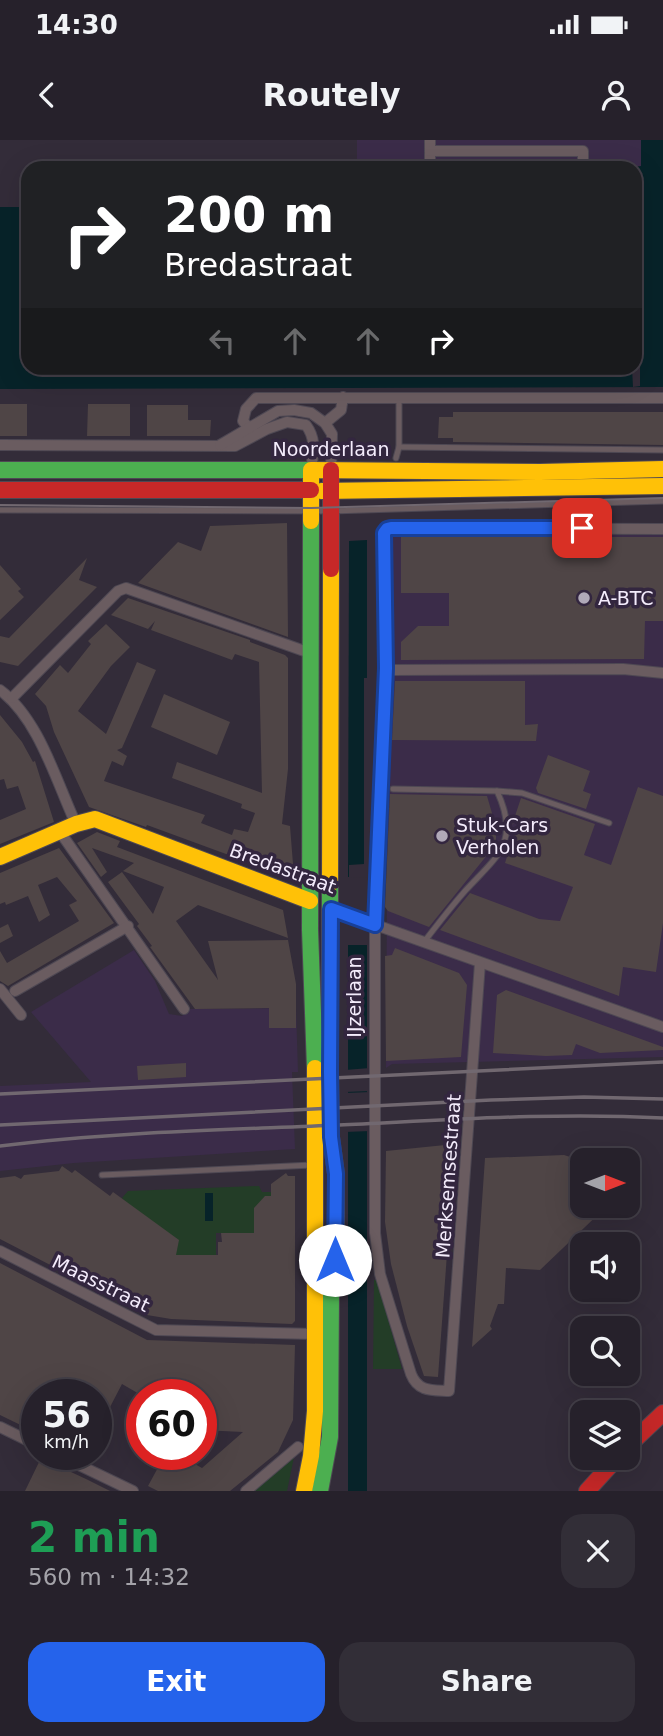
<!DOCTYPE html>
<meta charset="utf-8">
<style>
:root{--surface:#26212b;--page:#322e37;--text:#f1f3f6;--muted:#a4a3a9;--line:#423e47;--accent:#2563eb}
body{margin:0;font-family:"DejaVu Sans",sans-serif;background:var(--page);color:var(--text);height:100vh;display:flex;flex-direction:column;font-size:26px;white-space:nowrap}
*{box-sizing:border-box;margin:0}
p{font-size:23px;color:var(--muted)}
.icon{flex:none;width:38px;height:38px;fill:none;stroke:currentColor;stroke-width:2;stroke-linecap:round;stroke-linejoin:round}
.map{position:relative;height:1351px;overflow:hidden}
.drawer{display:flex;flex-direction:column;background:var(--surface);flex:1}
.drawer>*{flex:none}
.hud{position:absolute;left:21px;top:21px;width:621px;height:214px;border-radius:21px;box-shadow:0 7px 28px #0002,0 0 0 2px var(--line);background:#202124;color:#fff;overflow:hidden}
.needle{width:46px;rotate:90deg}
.tools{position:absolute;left:570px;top:1008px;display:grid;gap:14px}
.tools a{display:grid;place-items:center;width:70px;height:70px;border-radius:14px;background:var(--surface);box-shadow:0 7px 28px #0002,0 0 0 2px var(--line);font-size:35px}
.speed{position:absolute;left:21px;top:1239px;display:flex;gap:14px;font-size:35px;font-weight:700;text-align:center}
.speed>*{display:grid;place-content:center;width:91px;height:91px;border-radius:50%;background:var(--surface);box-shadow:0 7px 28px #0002,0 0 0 2px var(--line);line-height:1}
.speed small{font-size:18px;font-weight:400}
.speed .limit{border:10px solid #d22;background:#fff;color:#111}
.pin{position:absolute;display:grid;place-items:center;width:60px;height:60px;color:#fff;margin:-30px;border-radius:14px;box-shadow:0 4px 10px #0006}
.me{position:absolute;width:77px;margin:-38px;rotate:0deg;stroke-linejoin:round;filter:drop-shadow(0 0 5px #0008)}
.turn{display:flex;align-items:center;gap:24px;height:147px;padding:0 28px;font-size:32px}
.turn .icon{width:91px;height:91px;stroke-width:2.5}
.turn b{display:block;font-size:49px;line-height:60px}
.lanes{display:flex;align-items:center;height:66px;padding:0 28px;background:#0003;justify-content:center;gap:35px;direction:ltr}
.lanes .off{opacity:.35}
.round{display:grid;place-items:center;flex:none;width:74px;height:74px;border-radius:21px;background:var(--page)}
.headline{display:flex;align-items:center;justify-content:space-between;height:119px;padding:0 28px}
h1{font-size:42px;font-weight:700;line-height:52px;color:#1e9e55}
.action{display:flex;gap:14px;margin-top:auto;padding:14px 28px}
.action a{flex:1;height:80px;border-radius:21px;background:var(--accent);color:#fff;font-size:28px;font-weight:700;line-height:80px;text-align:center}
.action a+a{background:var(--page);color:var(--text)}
.status{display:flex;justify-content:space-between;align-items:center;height:49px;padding:0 35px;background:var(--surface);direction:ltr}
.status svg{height:19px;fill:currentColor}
header{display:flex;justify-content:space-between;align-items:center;height:91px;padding:0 28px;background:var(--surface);font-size:32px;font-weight:700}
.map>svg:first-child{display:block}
.built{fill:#3b2c49}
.green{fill:#233d27}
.water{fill:#072329}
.pier{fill:#332c39}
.building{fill:#4f4546}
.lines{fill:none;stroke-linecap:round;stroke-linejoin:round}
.lane-casing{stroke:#4e4853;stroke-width:7}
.street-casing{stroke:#4e4853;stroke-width:12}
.fast-casing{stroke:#4e4853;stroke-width:18}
.slow-casing{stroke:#4e4853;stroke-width:18}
.jam-casing{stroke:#4e4853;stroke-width:18}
.lane{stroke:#6a5c60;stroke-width:5}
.street{stroke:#6a5c60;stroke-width:10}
.fast{stroke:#4caf50;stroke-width:16}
.slow{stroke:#ffc107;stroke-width:16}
.jam{stroke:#c62828;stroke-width:16}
.tram{stroke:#716870;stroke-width:2}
.rail{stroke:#716870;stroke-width:3.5}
.route-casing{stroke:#184099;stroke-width:18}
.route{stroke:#2563eb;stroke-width:12}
.poi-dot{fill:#b0a9b8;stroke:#33263f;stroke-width:2.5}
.labels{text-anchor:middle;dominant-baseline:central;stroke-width:7;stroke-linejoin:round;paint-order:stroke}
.street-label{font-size:19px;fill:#f4ecfc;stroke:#33263f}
.poi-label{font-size:19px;fill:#f4ecfc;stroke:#33263f;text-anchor:start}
</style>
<div class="status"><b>14:30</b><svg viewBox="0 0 49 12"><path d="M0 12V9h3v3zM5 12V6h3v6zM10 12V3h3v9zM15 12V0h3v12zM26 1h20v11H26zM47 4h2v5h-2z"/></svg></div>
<header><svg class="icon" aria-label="back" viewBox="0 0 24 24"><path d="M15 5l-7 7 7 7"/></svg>Routely<svg class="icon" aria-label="person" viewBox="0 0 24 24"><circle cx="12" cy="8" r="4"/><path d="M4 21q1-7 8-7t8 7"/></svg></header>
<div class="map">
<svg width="663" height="1351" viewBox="0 0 663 1351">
<rect width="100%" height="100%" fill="#332c39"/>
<g class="built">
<polygon points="357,0 641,0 641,26 357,28"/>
<polygon points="389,393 663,395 663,917 392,924 386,928"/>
<polygon points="134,810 155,841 169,874 182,876 190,869 296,868 298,932 292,932 295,1009 74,1023 0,1031 0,946 91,942 31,872"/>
</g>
<g class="green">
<polygon points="259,1046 262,1052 272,1052 273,1056 267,1056 257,1093 216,1093 216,1115 176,1115 122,1058 128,1051"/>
<polygon points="374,1140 377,1140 402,1229 373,1229"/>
<polygon points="294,1317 287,1351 254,1351"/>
</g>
<g class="water">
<polygon points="641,0 663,0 663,247 0,249 0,67 28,67 28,228 635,228 635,28 629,28 641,26"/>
<polygon points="367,400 367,736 348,737 349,401"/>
<rect x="348" y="805" width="19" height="546"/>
<rect x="205" y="1053" width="8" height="28"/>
</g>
<g class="pier">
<polygon points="635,214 640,215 640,246 633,247 632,228 635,228"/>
<polygon points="364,538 368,538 368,647 371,647 371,698 368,698 368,724 371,724 371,737 349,738 349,725 364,724"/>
<polygon points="370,928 370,951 345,952 345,930"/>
<polygon points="370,952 370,991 345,992 345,953"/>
</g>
<g class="building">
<rect x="0" y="264" width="27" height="32"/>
<polygon points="88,264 130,264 130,296 87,296"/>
<polygon points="147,265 188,265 188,280 211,280 210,296 147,296"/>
<polygon points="453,272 663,272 663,305 453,302 453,298 438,298 439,277 453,277"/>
<polygon points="287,383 288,497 138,443 178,402 201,411 210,386"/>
<polygon points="401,397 663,397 663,481 645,481 644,519 401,520 401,502 418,486 449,486 449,453 401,453"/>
<polygon points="87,418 79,440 97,447 18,526 0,522 0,496 9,498"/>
<polygon points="0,425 21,449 18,451 24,457 0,480"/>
<polygon points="128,458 250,500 250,502 285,515 288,518 288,629 282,684 290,686 293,724 290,734 286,736 147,685 146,687 89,667 54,592 46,566 35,554 60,525 68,533 91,504 88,501 106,484 130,507 111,526 78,571 106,594 137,522 156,530 122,608 117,610 127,616 123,626 112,621 104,641 205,675 201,683 232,695 234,689 248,692 255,673 241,668 242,664 172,638 177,622 262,653 259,522 235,514 232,520 151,490 155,481 148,489 111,475"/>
<polygon points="395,541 525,541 525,585 538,584 536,601 392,600"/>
<polygon points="164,554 230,582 217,615 151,587"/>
<polygon points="0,575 22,602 33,622 35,621 54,682 0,704 0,680 26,669 18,646 7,649 4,639 0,640"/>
<polygon points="548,615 590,631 583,651 591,654 586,669 538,653 536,648"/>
<polygon points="638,647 663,656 663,783 656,832 623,827 619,856 440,790 470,753 539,779 560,781 573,747 505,723 520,676 512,685 521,658 595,684 584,715 611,725"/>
<polygon points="390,654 487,656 496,687 496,704 429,787 388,771 385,767"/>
<polygon points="97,692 120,701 117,707 283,770 288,798 198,765 176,781 218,840 208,801 288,800 296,844 296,888 269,888 269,868 195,869 150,807 152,806 137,786 139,784 108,742 122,732 153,774 164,747 123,731 134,723 92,708 107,732 101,737 77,703"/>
<polygon points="59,708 114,783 8,846 0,841 0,811 7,823 79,781 69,765 77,761 57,737 38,745 50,775 42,780 39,782 28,756 6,765 5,762 0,764 0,733"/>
<polygon points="8,784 13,796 0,803 0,788"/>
<polygon points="395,808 459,833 467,845 461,917 386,921 385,816 392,815"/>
<polygon points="506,850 663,907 663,910 600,913 576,904 572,915 546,916 493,913 497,855"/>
<polygon points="186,923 186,937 138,940 137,926"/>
<polygon points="455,1004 438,1237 424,1236 407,1186 391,1124 385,1082 386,1011"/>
<polygon points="564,1015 583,1021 583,1066 607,1066 540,1130 506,1128 504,1164 498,1164 490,1186 492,1189 472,1207 485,1018"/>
<polygon points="62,1026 72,1033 75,1030 110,1056 113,1052 179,1100 176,1115 218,1115 218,1102 222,1102 221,1093 254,1093 254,1068 265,1056 271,1056 271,1044 286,1033 288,1036 295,1036 295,1181 292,1184 171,1179 147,1175 0,1099 0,1038 15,1036 21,1039 24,1035 59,1031"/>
<polygon points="0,1123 147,1200 295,1205 293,1280 278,1312 230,1351 158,1351 148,1346 161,1322 177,1330 184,1318 202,1328 243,1292 201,1290 201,1255 141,1255 122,1244 96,1294 96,1255 37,1255 37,1293 0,1275"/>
<polygon points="41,1318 86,1339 110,1351 25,1351"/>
</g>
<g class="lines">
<g class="lane-casing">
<g id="lane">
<polyline points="399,307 663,310"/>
<polyline points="396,318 399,307 399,258"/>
<polyline points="0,370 331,371 663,361"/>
<path d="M393,649L497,651C521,703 497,716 465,751C451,767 437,785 424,802"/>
<polyline points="497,651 522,653 609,683"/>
<polyline points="102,1035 312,1025"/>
</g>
</g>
<g class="street-casing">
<g id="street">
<polyline points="430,0 430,28"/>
<polyline points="430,11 583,11 583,28"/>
<polyline points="325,283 341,270 343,257"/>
<polyline points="255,295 243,281 246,269 256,258 663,258"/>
<path d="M0,305L235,306L267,289L287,282L306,285C317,300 313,313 311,330"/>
<polyline points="220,305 278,271 294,270 311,273 325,283 332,294 331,330"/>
<polyline points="386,528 391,530 623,529 663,533"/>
<path d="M0,550C39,579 56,641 76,684"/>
<polyline points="12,558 118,451 126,448 310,513"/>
<polyline points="60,692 184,869"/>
<polyline points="331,769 663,887"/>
<path d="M480,823L449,1251C432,1250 418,1252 411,1234L380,1134L375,1093V785L386,528L385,393L387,389L392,388L663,389"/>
<polyline points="0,849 21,875"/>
<polyline points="15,851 128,786"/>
<polyline points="0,1111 156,1190 315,1194"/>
<polyline points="0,1287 37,1305"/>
<polyline points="56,1314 133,1351"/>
<polyline points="246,1351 298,1307"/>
</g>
</g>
<g class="fast-casing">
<g id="fast">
<polyline points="0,330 311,330"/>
<polyline points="311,381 310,790 315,928"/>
<polyline points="320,1351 330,1297 331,1153 336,1120 336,1034 331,997 330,932 330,744"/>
</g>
</g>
<g class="slow-casing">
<g id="slow">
<polyline points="321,351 663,346"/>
<polyline points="311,381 311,330 540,332 663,329"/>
<polyline points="0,717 76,684 95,679 310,761"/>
<polyline points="330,744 331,429"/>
<polyline points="304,1351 311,1316 315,1271 315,928"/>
</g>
</g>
<g class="jam-casing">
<g id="jam">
<polyline points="0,350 311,350"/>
<polyline points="331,429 331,330"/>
<polyline points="628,1306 663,1273"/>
<polyline points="587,1351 617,1318"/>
</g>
</g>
<use href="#lane" class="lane"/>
<use href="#street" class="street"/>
<use href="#fast" class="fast"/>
<use href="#slow" class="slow"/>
<use href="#jam" class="jam"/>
<polyline class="tram" points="0,365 311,368 663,358"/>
<g class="rail">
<polyline points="0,954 663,922"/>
<polyline points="0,985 491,960 584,957 663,959"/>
<path d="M0,1006C112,992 226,990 339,985C447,980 555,972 663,978"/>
</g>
</g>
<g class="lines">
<g class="route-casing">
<polyline id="route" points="335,1120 336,1034 331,997 330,932 331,769 375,785 386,528 384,393 387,389 391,388 582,388"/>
</g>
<use href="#route" class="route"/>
</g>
<g class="poi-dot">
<circle cx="584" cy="458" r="7"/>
<circle cx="442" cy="696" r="7"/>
</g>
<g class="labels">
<g class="street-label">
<text x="331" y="309">Noorderlaan</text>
<text transform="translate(283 728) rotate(20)">Bredastraat</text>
<text transform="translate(354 857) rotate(-90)">IJzerlaan</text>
<text transform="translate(448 1036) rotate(-86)">Merksemsestraat</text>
<text transform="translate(101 1143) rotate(26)">Maasstraat</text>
</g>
<g class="poi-label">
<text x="598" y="458">A-BTC</text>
<text x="456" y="685">Stuk-Cars<tspan x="456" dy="22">Verholen</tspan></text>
</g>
</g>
</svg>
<div class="tools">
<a><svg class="needle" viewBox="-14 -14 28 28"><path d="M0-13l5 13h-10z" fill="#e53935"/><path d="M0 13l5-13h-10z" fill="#a4a3a9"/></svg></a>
<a><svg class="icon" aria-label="sound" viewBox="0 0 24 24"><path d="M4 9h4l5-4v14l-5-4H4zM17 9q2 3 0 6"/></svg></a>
<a><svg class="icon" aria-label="search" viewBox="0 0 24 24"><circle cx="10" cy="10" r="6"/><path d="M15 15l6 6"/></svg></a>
<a><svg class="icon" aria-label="layers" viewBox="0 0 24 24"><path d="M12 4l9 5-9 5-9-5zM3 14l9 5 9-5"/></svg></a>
</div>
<div class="speed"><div>56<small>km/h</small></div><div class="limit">60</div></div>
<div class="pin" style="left:582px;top:388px;background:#d93025"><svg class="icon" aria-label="arrive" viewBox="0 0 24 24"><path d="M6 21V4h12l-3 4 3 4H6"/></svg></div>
<svg class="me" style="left:335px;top:1120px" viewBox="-20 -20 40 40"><circle r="19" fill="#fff"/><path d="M0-13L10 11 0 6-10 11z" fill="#2563eb"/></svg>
<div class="hud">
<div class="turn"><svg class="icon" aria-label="right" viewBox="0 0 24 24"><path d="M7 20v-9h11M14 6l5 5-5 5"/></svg><div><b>200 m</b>Bredastraat</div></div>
<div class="lanes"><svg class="icon off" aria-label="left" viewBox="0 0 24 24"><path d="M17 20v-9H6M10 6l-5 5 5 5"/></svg><svg class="icon off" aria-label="ahead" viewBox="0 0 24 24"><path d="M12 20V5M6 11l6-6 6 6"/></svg><svg class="icon off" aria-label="ahead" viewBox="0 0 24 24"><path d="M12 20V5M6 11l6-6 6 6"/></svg><svg class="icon" aria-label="right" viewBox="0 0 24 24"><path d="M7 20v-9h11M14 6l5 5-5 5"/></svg></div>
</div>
</div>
<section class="drawer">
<div class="headline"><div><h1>2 min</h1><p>560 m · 14:32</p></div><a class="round"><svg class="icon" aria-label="close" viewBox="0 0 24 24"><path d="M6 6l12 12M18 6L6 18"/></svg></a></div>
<div class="action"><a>Exit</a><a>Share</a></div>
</section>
